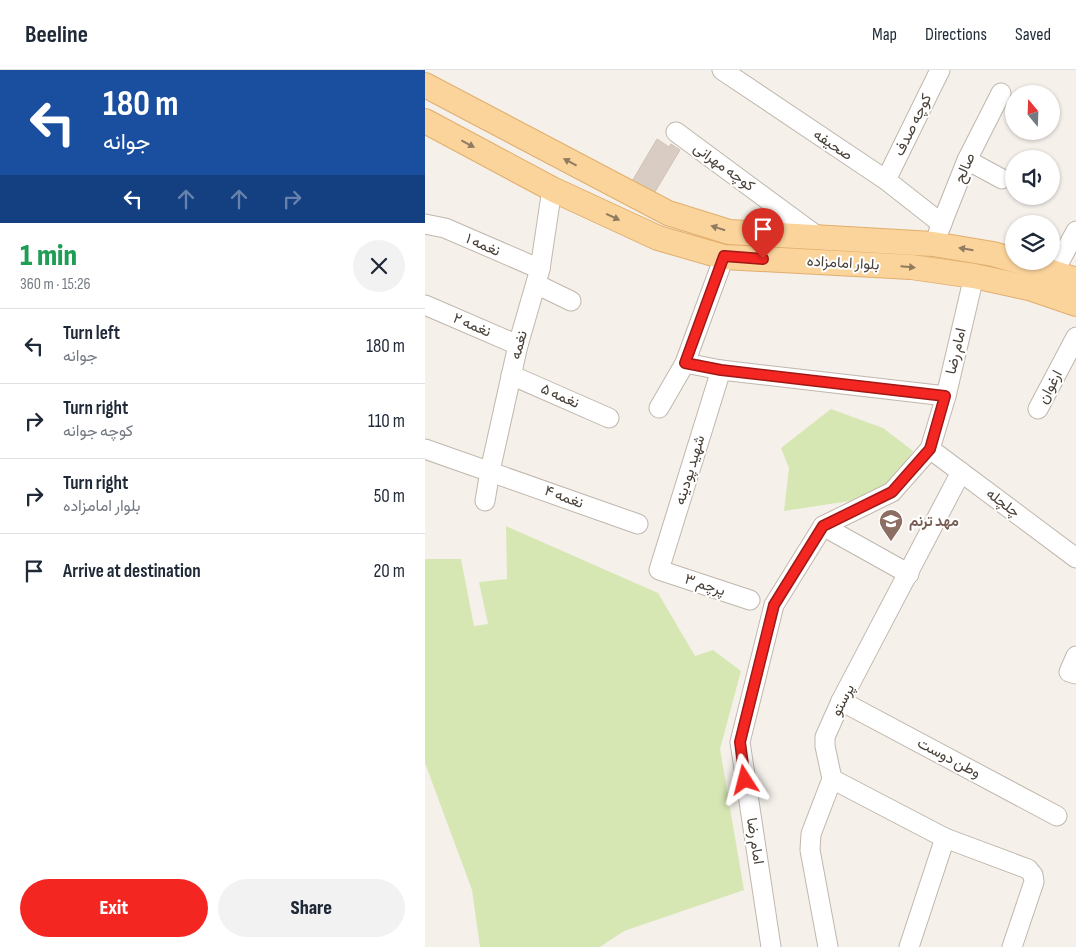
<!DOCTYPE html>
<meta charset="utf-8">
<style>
:root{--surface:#fff;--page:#f2f2f3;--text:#1f2937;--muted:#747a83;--line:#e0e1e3;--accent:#f42622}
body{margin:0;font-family:"Sofia Sans Condensed",Vazirmatn,sans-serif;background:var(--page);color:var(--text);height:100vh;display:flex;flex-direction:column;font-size:19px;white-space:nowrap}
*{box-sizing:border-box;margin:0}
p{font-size:16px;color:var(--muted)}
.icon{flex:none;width:28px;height:28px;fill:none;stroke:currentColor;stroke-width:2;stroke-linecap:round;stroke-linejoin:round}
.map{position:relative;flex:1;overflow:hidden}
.panel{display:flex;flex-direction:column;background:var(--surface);width:425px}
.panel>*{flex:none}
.banner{background:#1a4fa0;color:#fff;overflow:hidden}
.needle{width:32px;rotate:341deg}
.controls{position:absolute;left:580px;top:15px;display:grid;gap:10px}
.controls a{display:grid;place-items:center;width:55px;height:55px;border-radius:50%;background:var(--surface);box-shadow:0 1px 4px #0004;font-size:25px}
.pin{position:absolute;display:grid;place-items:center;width:42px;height:42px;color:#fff;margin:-51px -21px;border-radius:50% 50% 50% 0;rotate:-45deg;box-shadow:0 0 5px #0007}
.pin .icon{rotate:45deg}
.me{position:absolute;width:55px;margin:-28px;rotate:351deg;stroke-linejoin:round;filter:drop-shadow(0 0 4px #0008)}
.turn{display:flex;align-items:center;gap:18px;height:105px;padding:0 20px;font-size:22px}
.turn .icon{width:65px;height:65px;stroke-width:2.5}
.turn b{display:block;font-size:35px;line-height:42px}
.lanes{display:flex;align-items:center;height:48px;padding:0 20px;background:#0003;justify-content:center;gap:25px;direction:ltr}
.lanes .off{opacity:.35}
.round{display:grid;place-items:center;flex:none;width:52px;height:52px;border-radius:26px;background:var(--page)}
.summary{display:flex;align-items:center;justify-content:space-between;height:85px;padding:0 20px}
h1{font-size:30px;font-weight:800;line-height:38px;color:#1e9e55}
.cta{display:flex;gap:10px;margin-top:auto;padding:10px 20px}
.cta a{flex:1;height:58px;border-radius:30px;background:var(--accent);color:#fff;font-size:20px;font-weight:800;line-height:58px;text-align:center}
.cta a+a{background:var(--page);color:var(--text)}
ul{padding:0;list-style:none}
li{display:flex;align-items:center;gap:15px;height:75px;padding:0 20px;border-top:1px solid var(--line)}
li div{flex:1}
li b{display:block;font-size:19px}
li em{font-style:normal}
header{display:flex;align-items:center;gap:30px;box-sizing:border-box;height:70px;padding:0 25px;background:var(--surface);border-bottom:1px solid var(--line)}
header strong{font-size:24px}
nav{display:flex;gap:28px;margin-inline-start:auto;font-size:18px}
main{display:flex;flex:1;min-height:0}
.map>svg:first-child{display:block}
.green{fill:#d7e7b4}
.building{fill:#d9cdc3;stroke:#d1c1b3}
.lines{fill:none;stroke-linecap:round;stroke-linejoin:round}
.minor-casing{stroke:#c0b7ad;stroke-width:21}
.major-casing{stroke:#e1ae6c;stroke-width:26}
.minor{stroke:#fff;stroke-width:19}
.major{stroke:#fbd49c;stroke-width:24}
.oneway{fill:#907b60}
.route-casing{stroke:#9f1916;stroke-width:12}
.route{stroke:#f42622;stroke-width:9}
.labels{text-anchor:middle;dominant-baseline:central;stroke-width:4;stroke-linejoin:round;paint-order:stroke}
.street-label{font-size:15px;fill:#494038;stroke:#fff}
.education-label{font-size:15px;font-weight:bold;fill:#785e54;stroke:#fff;text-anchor:start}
</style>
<header>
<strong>Beeline</strong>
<nav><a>Map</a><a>Directions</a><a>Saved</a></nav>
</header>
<main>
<section class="panel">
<div class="banner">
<div class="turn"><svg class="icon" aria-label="left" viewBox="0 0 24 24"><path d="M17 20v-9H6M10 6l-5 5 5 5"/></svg><div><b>180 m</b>جوانه</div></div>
<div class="lanes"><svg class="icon" aria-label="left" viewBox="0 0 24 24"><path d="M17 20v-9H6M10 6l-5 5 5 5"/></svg><svg class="icon off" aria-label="ahead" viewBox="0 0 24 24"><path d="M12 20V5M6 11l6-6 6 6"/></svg><svg class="icon off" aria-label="ahead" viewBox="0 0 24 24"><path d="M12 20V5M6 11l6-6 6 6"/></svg><svg class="icon off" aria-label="right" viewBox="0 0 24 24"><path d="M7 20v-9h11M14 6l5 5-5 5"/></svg></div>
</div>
<div class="summary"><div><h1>1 min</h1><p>360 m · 15:26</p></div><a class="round"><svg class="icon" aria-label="close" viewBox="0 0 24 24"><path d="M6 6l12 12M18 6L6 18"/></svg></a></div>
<ul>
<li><svg class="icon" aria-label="left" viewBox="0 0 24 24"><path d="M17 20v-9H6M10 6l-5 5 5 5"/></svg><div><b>Turn left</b><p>جوانه</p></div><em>180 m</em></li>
<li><svg class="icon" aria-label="right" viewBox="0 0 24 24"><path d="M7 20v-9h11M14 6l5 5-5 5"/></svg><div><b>Turn right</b><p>کوچه جوانه</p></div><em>110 m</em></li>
<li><svg class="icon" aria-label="right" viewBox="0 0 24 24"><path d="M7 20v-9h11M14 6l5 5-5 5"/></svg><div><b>Turn right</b><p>بلوار امامزاده</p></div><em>50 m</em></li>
<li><svg class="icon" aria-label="arrive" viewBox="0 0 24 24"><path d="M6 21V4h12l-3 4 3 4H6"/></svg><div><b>Arrive at destination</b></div><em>20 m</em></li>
</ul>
<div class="cta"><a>Exit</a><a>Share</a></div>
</section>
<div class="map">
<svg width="651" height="877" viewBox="0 0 651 877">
<rect width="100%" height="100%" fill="#f5f0ea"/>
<g class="green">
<polygon points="406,339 458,358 488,381 469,409 431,430 359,441 364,398 356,378"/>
<polygon points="81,456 233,523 270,586 288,580 316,601 295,679 319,820 199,861 175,877 55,877 47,820 0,693 0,489 36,489 49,556 63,554 54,512 82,509"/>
</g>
<polygon class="building" points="232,69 244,77 246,74 255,80 228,125 206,113"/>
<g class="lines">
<g class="minor-casing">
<g id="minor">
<polyline points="297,0 461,110 517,154"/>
<polyline points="251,62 396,169"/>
<polyline points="542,90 577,109"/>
<polyline points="461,110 515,0"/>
<polyline points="0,154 20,158 115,199"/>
<polyline points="513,163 542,90 576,23"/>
<polyline points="629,202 651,161"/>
<polyline points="111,214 146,231"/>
<polyline points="0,235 93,275"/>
<polyline points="260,293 296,300 521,326"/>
<polyline points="296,300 234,500 325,530"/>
<polyline points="86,305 184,348"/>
<polyline points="234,338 260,293 299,187"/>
<polyline points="613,339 651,267"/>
<polyline points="0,379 213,454"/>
<polyline points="505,379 651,488"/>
<polyline points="60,431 65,401 93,275 115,199 127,119"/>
<polyline points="398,456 484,504"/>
<polyline points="651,586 644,602 651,604"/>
<polyline points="416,631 632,746"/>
<polyline points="407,709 520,768 603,799 608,805 609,812 587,877"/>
<polyline points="346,877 315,672 349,535 398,456 467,422 505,379 521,326 549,206"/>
<polyline points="403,877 385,780 386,764 407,709 400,676 400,667 416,631 536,402"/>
<polyline points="484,877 520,768"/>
</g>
</g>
<g class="major-casing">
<g id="major">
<polyline points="0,15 243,143 304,162 508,174 568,184 589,190"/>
<polyline points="0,51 127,119 233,168 299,187 486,197 549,206 604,218 651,234"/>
<polyline points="593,191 651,210"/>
</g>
</g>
<use href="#minor" class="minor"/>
<use href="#major" class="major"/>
</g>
<defs><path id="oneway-solid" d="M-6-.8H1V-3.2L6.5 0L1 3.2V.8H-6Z" transform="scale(1.25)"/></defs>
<g class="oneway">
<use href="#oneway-solid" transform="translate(43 74) rotate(28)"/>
<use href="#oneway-solid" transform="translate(145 92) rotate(-152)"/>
<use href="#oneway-solid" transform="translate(188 147) rotate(25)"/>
<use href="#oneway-solid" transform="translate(293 158) rotate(-163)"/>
<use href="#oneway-solid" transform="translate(541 179) rotate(-171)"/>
<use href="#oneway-solid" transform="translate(483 197) rotate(5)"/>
</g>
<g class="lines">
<g class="route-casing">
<polyline id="route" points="320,710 315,672 349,535 398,456 467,422 505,379 520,326 296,300 260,293 299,186 338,189"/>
</g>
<use href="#route" class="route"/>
</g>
<defs>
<g id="school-pin" transform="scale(1.25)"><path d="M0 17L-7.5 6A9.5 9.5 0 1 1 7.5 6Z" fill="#8d6e63" stroke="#fff"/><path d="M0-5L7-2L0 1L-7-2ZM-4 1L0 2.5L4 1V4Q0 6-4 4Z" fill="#fff"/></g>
</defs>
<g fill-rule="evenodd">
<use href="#school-pin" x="466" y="451"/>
</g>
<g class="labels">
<g class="street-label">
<text transform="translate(488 55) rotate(-64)">کوچه صدف</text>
<text transform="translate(408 75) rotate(34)">صحیفه</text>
<text transform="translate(299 97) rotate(36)">کوچه مهرانی</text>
<text transform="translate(540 98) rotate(-67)">صالح</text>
<text transform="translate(58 175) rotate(23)">نغمه ۱</text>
<text transform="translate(418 193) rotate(3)">بلوار امامزاده</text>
<text transform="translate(47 255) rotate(23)">نغمه ۲</text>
<text transform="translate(94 275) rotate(-75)">نغمه</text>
<text transform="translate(531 281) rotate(-77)">امام رضا</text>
<text transform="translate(625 317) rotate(-62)">ارغوان</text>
<text transform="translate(135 326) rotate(24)">نغمه ۵</text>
<text transform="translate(265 400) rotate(-73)">شهید پودینه</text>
<text transform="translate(139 427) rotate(20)">نغمه ۴</text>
<text transform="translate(578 433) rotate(37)">چلچله</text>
<text transform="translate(280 515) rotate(18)">پرچم ۳</text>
<text transform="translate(418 630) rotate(-63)">پرستو</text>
<text transform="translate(524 688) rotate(28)">وطن دوست</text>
<text transform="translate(330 771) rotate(81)">امام رضا</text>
</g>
<g class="education-label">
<text x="484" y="451">مهد ترنم</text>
</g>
</g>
</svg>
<div class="controls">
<a><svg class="needle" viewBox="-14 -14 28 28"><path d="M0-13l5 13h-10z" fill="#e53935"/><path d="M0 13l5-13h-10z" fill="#747a83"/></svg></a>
<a><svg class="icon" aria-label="sound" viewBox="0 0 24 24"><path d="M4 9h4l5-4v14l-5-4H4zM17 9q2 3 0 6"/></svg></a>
<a><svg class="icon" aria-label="layers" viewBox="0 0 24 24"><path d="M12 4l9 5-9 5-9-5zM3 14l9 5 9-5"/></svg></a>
</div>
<div class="pin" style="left:338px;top:189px;background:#d93025"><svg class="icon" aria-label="arrive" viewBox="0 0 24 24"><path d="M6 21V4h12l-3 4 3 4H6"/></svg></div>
<svg class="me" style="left:320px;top:710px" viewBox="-20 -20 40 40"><path d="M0-17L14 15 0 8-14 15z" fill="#f42622" stroke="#fff" stroke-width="4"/></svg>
</div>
</main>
